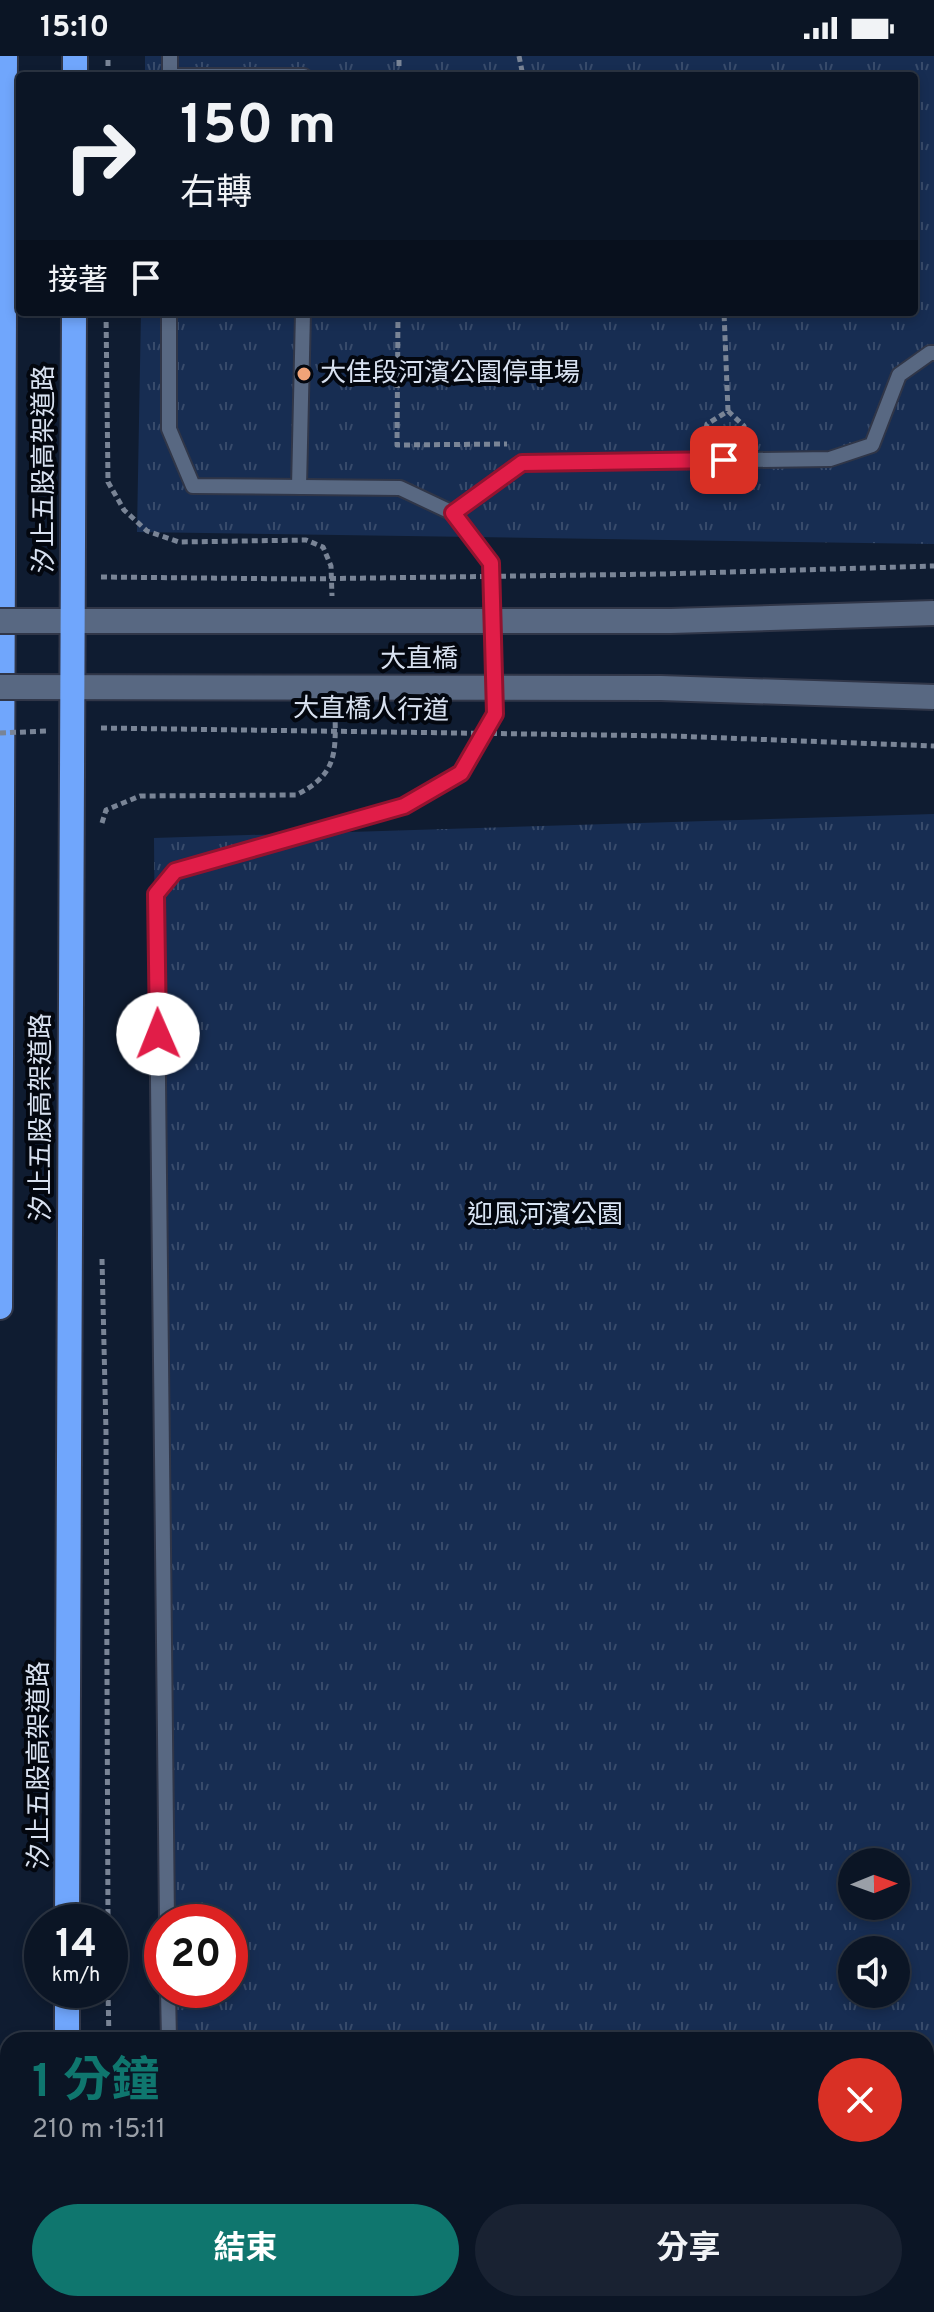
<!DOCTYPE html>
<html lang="zh-TW">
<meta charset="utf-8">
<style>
:root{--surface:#0b1525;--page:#192232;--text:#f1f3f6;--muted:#9a9fa7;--line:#2b3442;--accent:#0f766e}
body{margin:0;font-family:Overpass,"Noto Sans TC",sans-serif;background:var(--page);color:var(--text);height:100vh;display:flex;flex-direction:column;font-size:30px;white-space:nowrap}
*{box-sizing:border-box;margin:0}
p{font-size:26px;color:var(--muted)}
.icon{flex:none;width:44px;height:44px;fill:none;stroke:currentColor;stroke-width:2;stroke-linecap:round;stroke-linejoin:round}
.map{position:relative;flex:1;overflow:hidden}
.side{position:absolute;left:0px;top:1976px;width:934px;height:280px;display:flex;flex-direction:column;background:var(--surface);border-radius:24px 24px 0 0;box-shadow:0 4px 12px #0003,0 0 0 2px var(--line)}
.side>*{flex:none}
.guide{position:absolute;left:16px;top:16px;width:902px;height:244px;border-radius:8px;box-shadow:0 4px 12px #0003,0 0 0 2px var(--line);background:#0b1525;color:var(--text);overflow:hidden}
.needle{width:52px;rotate:89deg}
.fabs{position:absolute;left:838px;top:1792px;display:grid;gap:16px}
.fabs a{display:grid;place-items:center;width:72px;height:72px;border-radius:50%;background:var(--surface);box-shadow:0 4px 12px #0003,0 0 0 2px var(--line);font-size:40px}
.speed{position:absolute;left:24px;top:1848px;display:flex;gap:16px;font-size:40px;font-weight:700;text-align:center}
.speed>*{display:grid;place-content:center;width:104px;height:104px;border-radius:50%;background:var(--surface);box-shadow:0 4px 12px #0003,0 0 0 2px var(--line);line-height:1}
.speed small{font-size:20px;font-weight:400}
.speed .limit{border:12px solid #d22;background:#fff;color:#111}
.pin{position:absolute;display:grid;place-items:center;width:68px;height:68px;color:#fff;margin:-34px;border-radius:16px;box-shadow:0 4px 12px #0006}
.me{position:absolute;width:88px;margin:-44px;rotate:359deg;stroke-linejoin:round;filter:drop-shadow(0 0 6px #0008)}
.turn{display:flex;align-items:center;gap:28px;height:168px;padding:0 32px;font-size:36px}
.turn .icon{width:104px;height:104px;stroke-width:2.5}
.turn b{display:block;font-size:56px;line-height:68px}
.then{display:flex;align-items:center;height:76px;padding:0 32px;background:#0003;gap:16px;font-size:30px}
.round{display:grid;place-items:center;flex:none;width:84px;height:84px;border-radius:42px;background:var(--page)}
.head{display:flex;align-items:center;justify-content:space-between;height:136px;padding:0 32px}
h1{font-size:48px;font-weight:700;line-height:60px;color:var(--accent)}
.button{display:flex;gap:16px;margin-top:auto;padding:16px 32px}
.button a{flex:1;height:92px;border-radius:48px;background:var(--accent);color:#fff;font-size:32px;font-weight:700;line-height:92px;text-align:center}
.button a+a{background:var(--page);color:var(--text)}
.status{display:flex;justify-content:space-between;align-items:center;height:56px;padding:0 40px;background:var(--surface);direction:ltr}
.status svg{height:22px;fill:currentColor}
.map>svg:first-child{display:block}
.park{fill:url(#park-tufts);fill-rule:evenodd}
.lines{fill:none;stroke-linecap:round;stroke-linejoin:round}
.lane-casing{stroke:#303648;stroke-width:18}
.highway-casing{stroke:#303648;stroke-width:28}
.path{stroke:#798496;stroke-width:5;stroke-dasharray:6 4;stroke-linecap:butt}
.lane{stroke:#586882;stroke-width:14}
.highway{stroke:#70a6fc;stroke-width:24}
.secondary-bridge-casing{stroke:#303648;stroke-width:28;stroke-linecap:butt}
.highway-bridge-casing{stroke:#303648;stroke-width:28;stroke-linecap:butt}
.path-bridge{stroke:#798496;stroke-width:5;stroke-dasharray:6 4;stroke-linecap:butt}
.secondary-bridge{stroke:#586882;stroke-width:24}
.highway-bridge{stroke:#70a6fc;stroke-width:24}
.route-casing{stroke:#92132f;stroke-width:20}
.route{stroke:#e11d48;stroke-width:14}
.poi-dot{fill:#f0a378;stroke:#03070f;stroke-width:3}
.labels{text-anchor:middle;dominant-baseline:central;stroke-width:8;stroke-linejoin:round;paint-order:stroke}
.poi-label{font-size:26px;fill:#d8e1f0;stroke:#03070f;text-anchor:start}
.street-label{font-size:26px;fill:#d8e1f0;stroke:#03070f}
.park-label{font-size:26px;fill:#dae5f5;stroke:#03070f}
</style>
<div class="status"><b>15:10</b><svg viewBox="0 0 49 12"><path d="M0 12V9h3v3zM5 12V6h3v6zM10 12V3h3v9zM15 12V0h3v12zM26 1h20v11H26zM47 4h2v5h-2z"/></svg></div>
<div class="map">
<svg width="934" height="2256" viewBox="0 0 934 2256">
<defs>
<pattern id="park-tufts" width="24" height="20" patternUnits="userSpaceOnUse" patternTransform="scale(2)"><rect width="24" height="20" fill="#172d52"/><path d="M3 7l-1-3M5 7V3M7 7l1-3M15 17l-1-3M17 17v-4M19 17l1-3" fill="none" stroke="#384b6b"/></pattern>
</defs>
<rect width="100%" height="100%" fill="#0f1c31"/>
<g class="park">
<polygon points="145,0 934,0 934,488 137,476 141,256 914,256 914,20 145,20"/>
<path d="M934,758V2256H167V2248H926V1984H164V1934H230V1866H163L154,782ZM852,1806H896V1850H852ZM852,1894H896V1938H852Z"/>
</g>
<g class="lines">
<g class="lane-casing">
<g id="lane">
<polyline points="170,0 170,20"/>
<polyline points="170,20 304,20"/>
<polyline points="299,431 303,256"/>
<polyline points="453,457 522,407 830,403 872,389 899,319 930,297 934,297"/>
<polyline points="167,1866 156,838 175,815 404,750 461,717 495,658 491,507 453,457 400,432 193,430 169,373 169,256"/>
<polyline points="168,1934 169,1984"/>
<polyline points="172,2248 172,2256"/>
</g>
</g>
<g class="highway-casing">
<g id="highway">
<polyline points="75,20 75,0"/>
<polyline points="0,1251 5,0"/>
<polyline points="67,1984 67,1934"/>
<polyline points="66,2256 66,2248"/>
</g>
</g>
<g class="path">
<polyline points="519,0 523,20"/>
<polyline points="108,20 108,0"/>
<polyline points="399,20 399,0"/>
<polyline points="106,256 108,426 124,454 147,475 179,486 306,484 323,491 331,510 332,540"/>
<polyline points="398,256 397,389 507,388"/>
<polyline points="728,355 744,370 744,383"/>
<polyline points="704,383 707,368 728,355 724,256"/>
<polyline points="101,521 300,523"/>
<path d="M102,767L106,754L140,740L296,739C336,719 336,699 335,658"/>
<polyline points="102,1203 106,1376 108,1866"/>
<polyline points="108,1934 109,1984"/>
<polyline points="110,2248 110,2256"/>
</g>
<use href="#lane" class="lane"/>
<use href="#highway" class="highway"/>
<g class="secondary-bridge-casing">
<g id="secondary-bridge">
<polyline points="0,565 671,565 934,557"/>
<polyline points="0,631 661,632 934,641"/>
</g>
</g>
<g class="highway-bridge-casing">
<polyline id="highway-bridge" points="67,1866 74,256"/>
</g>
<g class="path-bridge">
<polyline points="300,523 663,518 934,510"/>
<polyline points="101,672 672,680 934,690"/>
<polyline points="0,677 47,675"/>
</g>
<use href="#secondary-bridge" class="secondary-bridge"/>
<use href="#highway-bridge" class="highway-bridge"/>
</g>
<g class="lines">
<g class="route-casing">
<polyline id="route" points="158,978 156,838 175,815 404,750 461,717 495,658 491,507 453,457 522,407 724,404"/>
</g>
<use href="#route" class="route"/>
</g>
<circle class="poi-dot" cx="304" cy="318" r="8"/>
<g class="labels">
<g class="poi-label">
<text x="320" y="318">大佳段河濱公園停車場</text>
</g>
<g class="street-label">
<text transform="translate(45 413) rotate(-90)">汐止五股高架道路</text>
<text x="419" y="604">大直橋</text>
<text transform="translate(371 655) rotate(1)">大直橋人行道</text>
<text transform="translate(42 1061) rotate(-90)">汐止五股高架道路</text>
<text transform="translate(40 1709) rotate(-90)">汐止五股高架道路</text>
</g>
<g class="park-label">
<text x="545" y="1160">迎風河濱公園</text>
</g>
</g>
</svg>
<div class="fabs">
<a><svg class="needle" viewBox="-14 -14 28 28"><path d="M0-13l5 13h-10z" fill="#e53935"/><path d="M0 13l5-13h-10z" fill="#9a9fa7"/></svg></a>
<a><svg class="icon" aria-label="sound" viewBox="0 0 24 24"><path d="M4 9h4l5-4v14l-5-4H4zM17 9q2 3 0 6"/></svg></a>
</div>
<div class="speed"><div>14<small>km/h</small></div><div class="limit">20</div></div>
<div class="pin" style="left:724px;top:404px;background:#d93025"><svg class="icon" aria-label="arrive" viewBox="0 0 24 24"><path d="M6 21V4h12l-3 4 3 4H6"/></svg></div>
<svg class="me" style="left:158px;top:978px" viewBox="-20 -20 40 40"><circle r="19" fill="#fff"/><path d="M0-13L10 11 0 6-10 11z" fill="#e11d48"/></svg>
<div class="guide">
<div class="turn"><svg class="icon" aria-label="right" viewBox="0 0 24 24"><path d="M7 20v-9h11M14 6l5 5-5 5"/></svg><div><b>150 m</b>右轉</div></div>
<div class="then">接著<svg class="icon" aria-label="arrive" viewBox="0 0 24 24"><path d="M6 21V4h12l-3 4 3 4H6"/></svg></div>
</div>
<section class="side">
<div class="head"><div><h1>1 分鐘</h1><p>210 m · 15:11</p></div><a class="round" style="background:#d93025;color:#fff"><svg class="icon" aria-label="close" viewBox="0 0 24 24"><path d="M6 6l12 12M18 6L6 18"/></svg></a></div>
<div class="button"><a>結束</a><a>分享</a></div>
</section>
</div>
